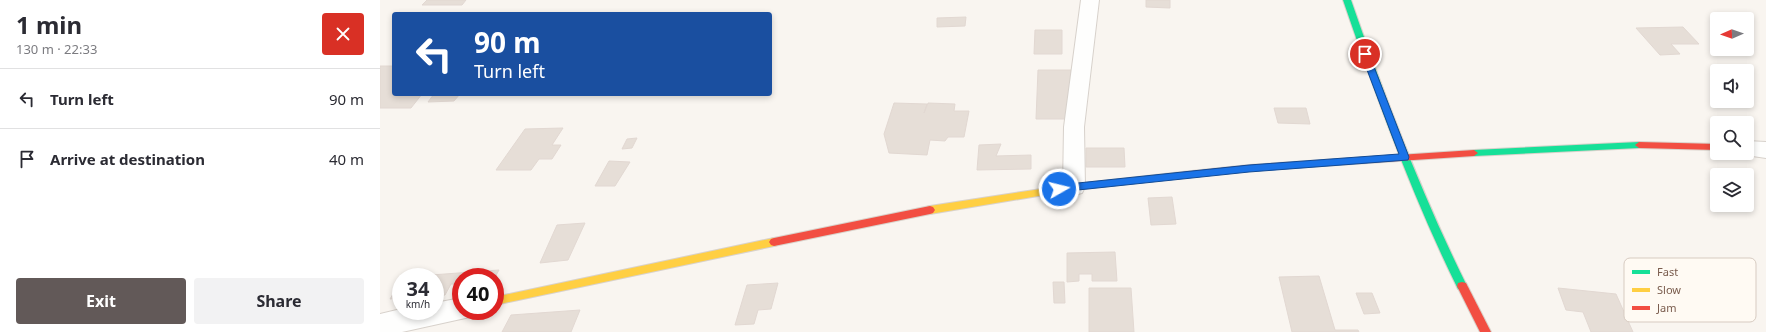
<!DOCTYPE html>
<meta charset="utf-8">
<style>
:root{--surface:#fff;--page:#f2f2f3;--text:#2b2b33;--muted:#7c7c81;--line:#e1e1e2;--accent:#625958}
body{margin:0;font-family:"Noto Sans",sans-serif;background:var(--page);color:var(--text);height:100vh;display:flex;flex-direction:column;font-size:15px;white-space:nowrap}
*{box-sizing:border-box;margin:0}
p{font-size:13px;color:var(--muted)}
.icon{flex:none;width:22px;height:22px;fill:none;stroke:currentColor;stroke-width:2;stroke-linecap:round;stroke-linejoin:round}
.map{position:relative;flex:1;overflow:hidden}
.sheet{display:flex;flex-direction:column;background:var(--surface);width:380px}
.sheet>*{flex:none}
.guide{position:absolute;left:12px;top:12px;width:380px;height:84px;border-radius:4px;box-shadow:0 2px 6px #0003;background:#1a4fa0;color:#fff;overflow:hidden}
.needle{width:26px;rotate:268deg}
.controls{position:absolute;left:1330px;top:12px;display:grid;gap:8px}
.controls a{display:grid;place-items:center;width:44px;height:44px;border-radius:4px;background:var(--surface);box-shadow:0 2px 6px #0003;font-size:20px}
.speed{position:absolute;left:12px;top:268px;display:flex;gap:8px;font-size:20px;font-weight:700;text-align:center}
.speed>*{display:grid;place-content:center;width:52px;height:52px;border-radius:50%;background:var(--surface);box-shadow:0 2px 6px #0003;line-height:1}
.speed small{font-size:10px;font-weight:400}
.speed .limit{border:6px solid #d22;background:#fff;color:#111}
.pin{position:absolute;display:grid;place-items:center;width:34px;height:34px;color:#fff;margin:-17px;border:2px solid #fff;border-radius:50%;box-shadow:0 1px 4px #0007}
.me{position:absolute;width:44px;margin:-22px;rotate:82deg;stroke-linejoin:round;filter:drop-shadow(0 0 3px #0008)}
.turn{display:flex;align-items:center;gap:14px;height:84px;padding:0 16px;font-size:18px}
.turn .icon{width:52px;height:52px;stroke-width:2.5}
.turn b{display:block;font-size:28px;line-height:34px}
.round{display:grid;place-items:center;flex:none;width:42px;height:42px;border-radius:4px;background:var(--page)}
.head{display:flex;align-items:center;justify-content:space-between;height:68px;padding:0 16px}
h1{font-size:24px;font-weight:700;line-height:30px}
.button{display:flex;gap:8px;margin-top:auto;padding:8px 16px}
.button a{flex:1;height:46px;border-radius:4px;background:var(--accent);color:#fff;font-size:16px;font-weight:700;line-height:46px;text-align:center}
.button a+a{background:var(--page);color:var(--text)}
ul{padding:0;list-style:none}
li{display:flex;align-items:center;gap:12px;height:60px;padding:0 16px;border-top:1px solid var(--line)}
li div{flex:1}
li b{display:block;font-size:15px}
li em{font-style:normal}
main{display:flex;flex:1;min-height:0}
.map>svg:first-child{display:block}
.building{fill:#e6ded7;stroke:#e2d8d2}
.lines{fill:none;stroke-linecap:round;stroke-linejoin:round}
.street-casing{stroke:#d7d1cb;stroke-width:2}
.fast-casing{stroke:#d9d2cb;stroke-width:2}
.slow-casing{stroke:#d9d2cb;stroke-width:2}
.jam-casing{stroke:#d9d2cb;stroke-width:2}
.street{fill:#fefefd;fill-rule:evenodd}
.fast{fill:#16e098;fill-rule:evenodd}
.slow{fill:#ffcf43;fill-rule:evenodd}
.jam{fill:#f24e42;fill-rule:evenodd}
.route{fill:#1a73e8;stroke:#114b97}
.key{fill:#fffaf3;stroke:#d7cbc1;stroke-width:1}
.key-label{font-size:11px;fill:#7a5c4d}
</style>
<main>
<section class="sheet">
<div class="head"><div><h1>1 min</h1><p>130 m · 22:33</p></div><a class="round" style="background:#d93025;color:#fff"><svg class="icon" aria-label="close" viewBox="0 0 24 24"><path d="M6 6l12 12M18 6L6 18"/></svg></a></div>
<ul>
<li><svg class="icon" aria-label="left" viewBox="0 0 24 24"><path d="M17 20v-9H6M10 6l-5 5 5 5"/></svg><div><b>Turn left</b></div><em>90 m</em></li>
<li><svg class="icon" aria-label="arrive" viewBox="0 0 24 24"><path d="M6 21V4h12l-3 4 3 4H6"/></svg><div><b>Arrive at destination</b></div><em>40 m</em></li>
</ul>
<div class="button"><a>Exit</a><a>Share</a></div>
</section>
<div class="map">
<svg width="1386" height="332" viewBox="0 0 1386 332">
<rect width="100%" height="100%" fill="#f9f5f0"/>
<g class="building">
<polygon points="47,0 86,0 82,5 42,5"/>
<polygon points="766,0 790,0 790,8 766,7"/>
<polygon points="586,17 585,26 557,27 557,18"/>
<polygon points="1303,27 1319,44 1291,44 1300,54 1280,55 1256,28"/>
<polygon points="655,30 682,30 682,54 654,54"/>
<polygon points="0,66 14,66 14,94 42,94 31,108 0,108"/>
<polygon points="658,70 691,70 691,119 656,119"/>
<polygon points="54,94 80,94 74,101 48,102"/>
<polygon points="514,103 547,104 544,113 548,103 575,104 574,111 589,111 584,137 568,137 565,141 550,140 547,155 509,153 504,134"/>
<polygon points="894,108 926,108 930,124 898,123"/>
<polygon points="183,128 172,145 181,145 172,159 159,159 151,170 116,170 145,129"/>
<polygon points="257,138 252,148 242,149 247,139"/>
<polygon points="621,144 616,156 651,155 651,169 597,170 599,145"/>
<polygon points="706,148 744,148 745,167 706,167"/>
<polygon points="229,161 250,162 235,186 215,186"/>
<polygon points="792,197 796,224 771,225 768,198"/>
<polygon points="205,223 188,260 160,263 177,225"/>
<polygon points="735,252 737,281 712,281 712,274 699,274 699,281 687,282 687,253"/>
<polygon points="119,270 115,277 81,277 81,284 71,284 65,295 55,296 55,277 24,277"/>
<polygon points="939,276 955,330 978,330 979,332 912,332 899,277"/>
<polygon points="21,281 21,298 10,299"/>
<polygon points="673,282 684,282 685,303 674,303"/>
<polygon points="398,283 391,309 378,310 374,324 355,325 367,285"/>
<polygon points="709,288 751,288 754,332 709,332"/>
<polygon points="1178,288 1236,294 1253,332 1211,332 1203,312 1186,310"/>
<polygon points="976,293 992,293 1000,313 984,314"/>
<polygon points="200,310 191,332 122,332 131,315"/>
</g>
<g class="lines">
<g class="street-casing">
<g id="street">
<polygon points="701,0 719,0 704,127 705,187 702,193 694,195 686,193 683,187 684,127"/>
<polygon points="1367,141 1386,142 1386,158 1359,154 1359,153 1367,153"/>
<polygon points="81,298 81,311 93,311 90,317 22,332 0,332 0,314 21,309 21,311 55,311 55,303"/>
</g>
</g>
<g class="fast-casing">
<g id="fast">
<path d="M963,0H971C1005,98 1041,193 1087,286L1086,289L1082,290L1078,289C1032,196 997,99 963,0Z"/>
<polygon points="1259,142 1263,145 1259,148 1094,156 1090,153 1094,150"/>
</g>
</g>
<g class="slow-casing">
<g id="slow">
<polygon points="802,172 807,175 802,178 694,190 550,214 547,213 545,210 547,207 550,206 694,184"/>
<polygon points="394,238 397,239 399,242 397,245 394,246 115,305 115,297"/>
</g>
</g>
<g class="jam-casing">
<g id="jam">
<polygon points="1259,142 1337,144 1337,150 1259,148 1255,145"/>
<polygon points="1094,150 1098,153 1094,156 869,171 802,178 797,175 802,172 869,165"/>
<polygon points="550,206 553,207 555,210 553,213 550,214 394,246 391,245 389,242 391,239 394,238"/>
<polygon points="1082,282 1086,283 1111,332 1100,332 1077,286 1078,283"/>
</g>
</g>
<use href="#street" class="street"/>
<use href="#fast" class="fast"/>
<use href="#slow" class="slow"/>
<use href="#jam" class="jam"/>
</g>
<polygon class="route" points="982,52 988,52 989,54 1029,157 1028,160 869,172 679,192 674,189 679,185 869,165 1019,154 981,54"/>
<rect x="1244" y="258" width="132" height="64" rx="6" class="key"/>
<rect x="1252" y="270" width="18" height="4" fill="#16e098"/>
<rect x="1252" y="288" width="18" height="4" fill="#ffcf43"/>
<rect x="1252" y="306" width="18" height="4" fill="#f24e42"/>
<g class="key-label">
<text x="1277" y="276">Fast</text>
<text x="1277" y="294">Slow</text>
<text x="1277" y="312">Jam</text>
</g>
</svg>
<div class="controls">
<a><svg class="needle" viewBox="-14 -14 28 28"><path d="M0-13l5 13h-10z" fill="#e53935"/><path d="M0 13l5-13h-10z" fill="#7c7c81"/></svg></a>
<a><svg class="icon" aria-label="sound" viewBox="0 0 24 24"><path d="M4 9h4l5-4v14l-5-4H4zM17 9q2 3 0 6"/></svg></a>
<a><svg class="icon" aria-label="search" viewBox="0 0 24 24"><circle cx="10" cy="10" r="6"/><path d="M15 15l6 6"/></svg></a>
<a><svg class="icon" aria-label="layers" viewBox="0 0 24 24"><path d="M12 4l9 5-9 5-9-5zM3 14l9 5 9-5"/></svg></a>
</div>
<div class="speed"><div>34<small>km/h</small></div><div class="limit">40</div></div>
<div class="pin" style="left:985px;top:54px;background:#d93025"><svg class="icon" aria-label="arrive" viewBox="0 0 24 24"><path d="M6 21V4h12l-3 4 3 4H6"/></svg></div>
<svg class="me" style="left:679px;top:189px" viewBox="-20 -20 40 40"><circle r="17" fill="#1a73e8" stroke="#fff" stroke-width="3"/><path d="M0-11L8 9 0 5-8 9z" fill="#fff"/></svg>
<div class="guide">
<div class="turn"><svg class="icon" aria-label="left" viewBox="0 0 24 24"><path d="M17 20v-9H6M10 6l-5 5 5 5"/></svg><div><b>90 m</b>Turn left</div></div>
</div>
</div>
</main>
